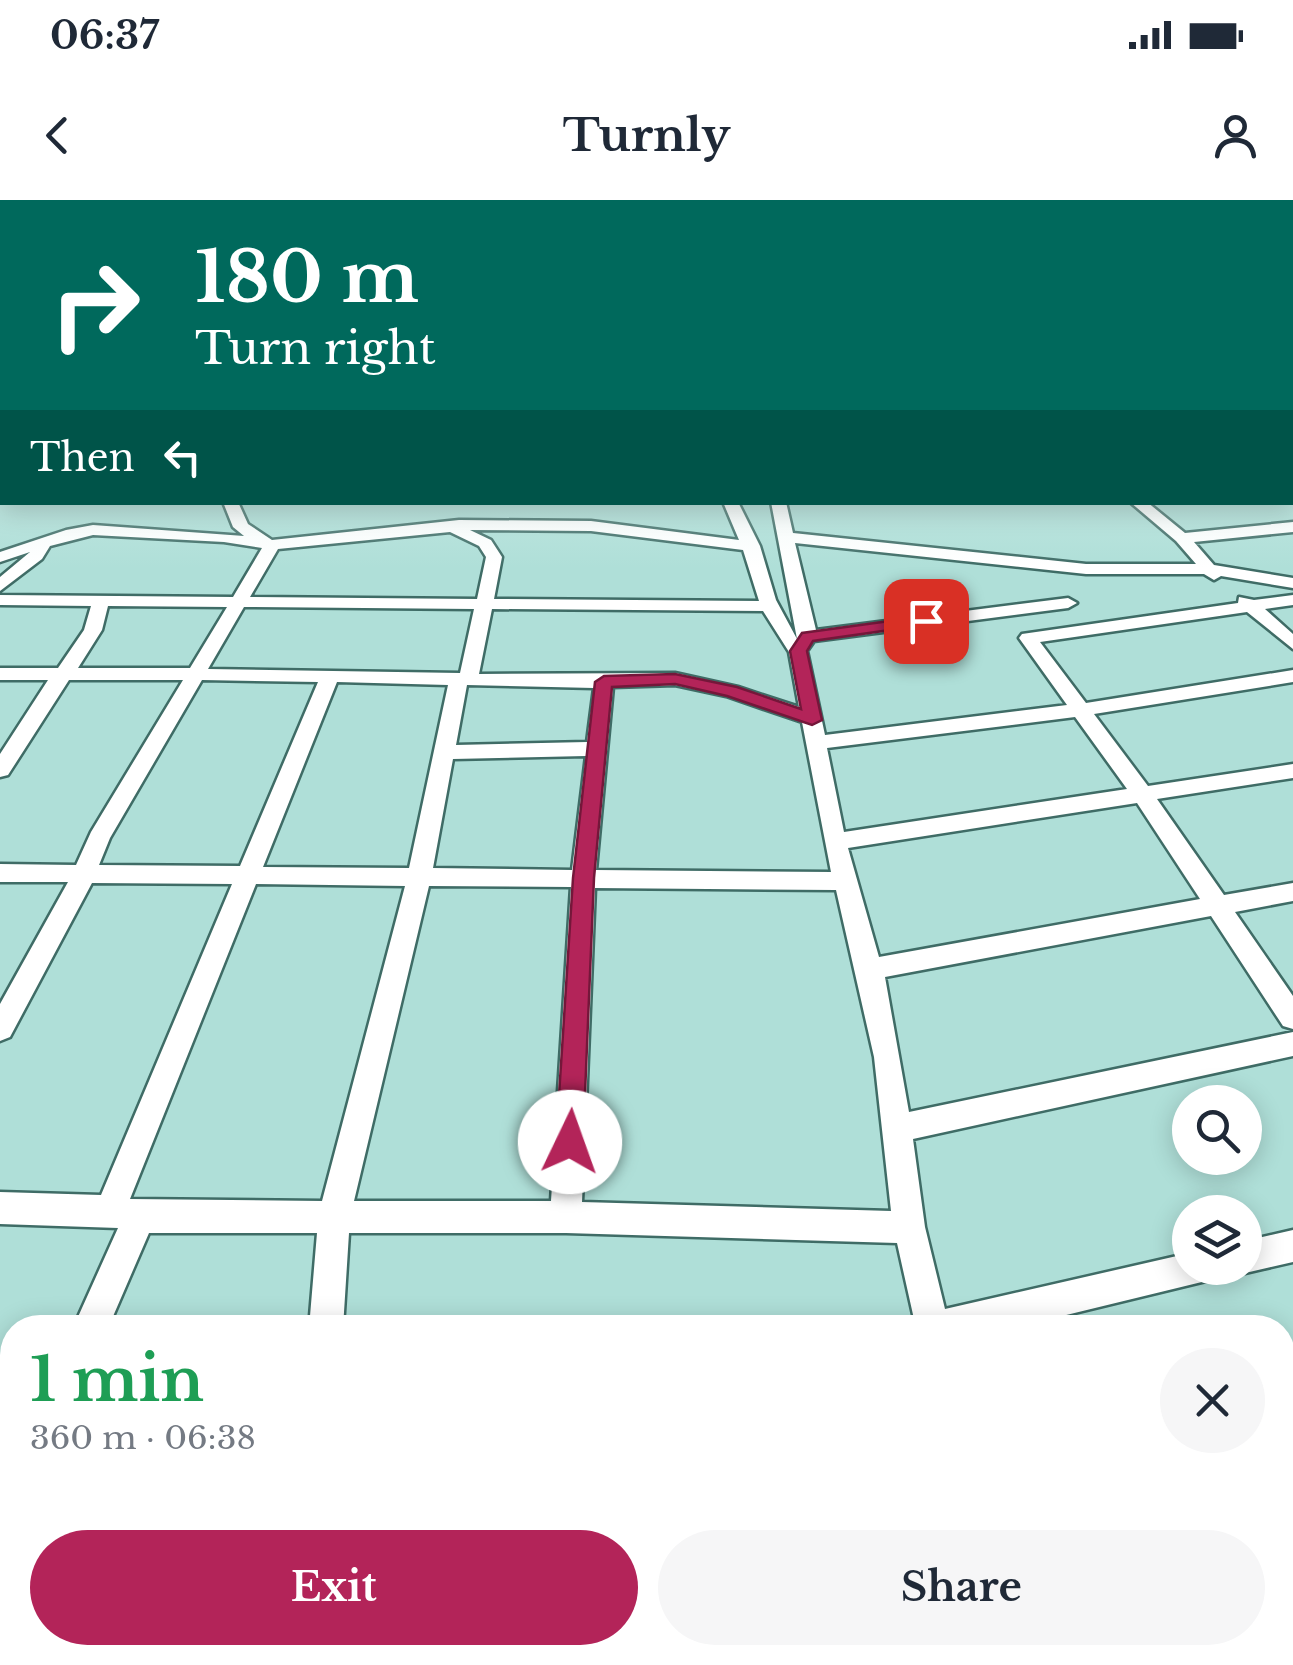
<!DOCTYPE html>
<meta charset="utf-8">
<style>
:root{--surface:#fff;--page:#f6f6f7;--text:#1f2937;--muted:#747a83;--accent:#b32459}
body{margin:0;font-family:"Libre Baskerville",serif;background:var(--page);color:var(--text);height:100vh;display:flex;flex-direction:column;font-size:38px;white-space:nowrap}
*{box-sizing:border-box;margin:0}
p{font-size:32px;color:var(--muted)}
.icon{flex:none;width:55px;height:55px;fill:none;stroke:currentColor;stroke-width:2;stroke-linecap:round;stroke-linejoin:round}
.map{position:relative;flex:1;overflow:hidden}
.drawer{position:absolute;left:0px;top:1115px;width:1295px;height:350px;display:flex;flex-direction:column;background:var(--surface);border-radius:40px 40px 0 0;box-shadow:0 5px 25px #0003}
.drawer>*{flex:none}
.top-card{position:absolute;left:0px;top:0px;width:1295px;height:305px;box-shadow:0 5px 25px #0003;background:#00695c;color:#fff;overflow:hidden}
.tools{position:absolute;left:1172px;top:885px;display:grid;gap:20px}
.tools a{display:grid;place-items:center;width:90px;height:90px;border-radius:50%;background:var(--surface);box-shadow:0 5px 25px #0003;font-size:50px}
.pin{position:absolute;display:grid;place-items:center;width:85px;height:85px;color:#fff;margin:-42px;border-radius:20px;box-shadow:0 5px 15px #0006}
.me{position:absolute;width:110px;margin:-55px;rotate:3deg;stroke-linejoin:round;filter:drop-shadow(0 0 8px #0008)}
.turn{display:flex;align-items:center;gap:35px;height:210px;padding:0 30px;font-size:45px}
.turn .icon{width:130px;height:130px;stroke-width:2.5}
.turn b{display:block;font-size:70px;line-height:85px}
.then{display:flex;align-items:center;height:95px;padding:0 30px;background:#0003;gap:20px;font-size:38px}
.round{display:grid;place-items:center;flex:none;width:105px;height:105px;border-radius:52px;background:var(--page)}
.overview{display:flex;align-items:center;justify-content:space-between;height:170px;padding:0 30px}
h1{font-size:60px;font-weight:800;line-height:75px;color:#1e9e55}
.action{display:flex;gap:20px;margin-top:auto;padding:20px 30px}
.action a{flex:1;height:115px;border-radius:60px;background:var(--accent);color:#fff;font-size:40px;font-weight:800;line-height:115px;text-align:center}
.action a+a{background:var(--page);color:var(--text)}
.status{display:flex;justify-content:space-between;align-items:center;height:70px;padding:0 50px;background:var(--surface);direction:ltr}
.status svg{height:28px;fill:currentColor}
header{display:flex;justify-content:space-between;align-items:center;height:130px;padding:0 30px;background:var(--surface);font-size:45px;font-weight:800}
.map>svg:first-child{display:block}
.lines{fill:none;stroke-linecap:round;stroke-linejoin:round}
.street-casing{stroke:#3f6c66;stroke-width:5}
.street{fill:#fff;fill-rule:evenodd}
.route{fill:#b32459;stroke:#74173a;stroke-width:2.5}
</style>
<div class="status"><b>06:37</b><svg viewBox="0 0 49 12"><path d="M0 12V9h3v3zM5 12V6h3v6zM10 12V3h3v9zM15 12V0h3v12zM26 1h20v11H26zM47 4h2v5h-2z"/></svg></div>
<header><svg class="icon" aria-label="back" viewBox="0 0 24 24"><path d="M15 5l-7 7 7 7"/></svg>Turnly<svg class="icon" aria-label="person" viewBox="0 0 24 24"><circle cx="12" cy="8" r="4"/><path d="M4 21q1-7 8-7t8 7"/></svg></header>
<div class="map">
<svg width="1293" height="1465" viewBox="0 0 1293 1465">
<rect width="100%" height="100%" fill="#afdfd8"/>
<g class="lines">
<g class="street-casing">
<g id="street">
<rect x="1292" y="224" width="1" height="8"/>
<rect x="1292" y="259" width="1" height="9"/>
<path d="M223,302H238L248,324L272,340L459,320L591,321L739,340L723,302H738L760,346L776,400L797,439L771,302H786L793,333L1086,364H1196L1176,341L1130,302H1147L1185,333L1293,322V332L1194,342L1214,365L1293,378V388L1221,376L1214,380L1204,374H1086L795,343L816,430L1068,398L1077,403L1068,408L814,441L807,451L825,535L1067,505L1019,438L1022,434L1238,403L1239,397L1254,400L1293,395V405L1265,409L1293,434V449L1247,412L1040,442L1086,503L1293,470V482L1094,514L1148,586L1293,564V578L1157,599L1224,695L1293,683V701L1235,712L1293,796V829L1283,826L1211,716L885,777L909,912L1293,832V856L913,939L925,1027L945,1109L1190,1053V1068H1214L1210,1080L1013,1128H916L897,1043L566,1033H349L343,1128H309L317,1033H149L108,1128H73L118,1028L0,1024V992L101,995L232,684L92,683L10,837L0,841V804L68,682H0V664L76,665L91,632L183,480H69L8,575L0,577V554L48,480H0V468H58L84,430L91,406L0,405V395L233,397L262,348L224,342L93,335L50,346L42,359L0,391V377L30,352L0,362V352L66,330L93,325L244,336L233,327ZM470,330L591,331L743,350L759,401L494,399L502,357L491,340ZM450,332L479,346L486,357L477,399L250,397L278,349ZM108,406L227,407L190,468H78L102,430ZM244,407L474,409L460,473L208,469ZM492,409L763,411L789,452L799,507L738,487L675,473L479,474ZM202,480L318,482L240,666L99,665L110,638ZM337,482L448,485L409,668L263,667ZM467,485L594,488L587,542L456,545ZM675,485L726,496L802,522L831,672L596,670L613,487ZM1075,517L1127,589L844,632L827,548ZM586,556L572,670L433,668L453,559ZM1137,603L1200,699L879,757L848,648ZM256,684L405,686L322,1001L130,999ZM429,686L571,687L551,1001H354ZM595,688L836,690L874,857L891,1011L582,1002Z"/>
<polygon points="1293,1030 1293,1062 1245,1073 1233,1069 1245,1068 1245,1041"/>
<polygon points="12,1299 12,1381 0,1386 0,1304"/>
<polygon points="1293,1307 1293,1345 1282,1348 1282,1309"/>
<polygon points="243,1452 285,1452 281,1465 239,1465"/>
<polygon points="984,1452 1026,1452 1028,1465 986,1465"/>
</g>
</g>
<use href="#street" class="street"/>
</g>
<linearGradient id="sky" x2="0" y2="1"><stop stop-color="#73b4ec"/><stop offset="0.44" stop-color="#dbf1ed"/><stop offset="1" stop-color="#dbf1ed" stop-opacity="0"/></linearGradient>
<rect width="1293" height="368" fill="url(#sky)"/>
<polygon class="route" points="926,416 935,421 932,424 813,441 807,451 822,520 812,525 727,496 675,484 612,487 594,678 583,942 579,951 570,954 560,951 556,942 573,678 595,482 604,476 675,474 737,487 801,509 790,451 802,433"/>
</svg>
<div class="tools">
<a><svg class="icon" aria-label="search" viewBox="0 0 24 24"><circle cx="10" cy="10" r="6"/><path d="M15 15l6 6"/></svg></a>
<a><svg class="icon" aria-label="layers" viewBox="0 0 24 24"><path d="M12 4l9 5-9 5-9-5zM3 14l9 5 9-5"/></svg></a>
</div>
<div class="pin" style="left:926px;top:421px;background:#d93025"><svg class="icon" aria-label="arrive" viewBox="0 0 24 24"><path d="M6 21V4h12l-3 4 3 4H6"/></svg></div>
<svg class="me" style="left:570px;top:942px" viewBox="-20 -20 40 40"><circle r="19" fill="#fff"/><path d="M0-13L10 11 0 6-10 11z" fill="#b32459"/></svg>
<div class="top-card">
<div class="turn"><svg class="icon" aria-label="right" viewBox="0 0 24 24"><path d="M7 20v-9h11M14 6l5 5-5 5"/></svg><div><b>180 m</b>Turn right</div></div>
<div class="then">Then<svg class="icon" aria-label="left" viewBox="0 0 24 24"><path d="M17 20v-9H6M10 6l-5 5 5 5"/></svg></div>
</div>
<section class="drawer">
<div class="overview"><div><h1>1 min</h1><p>360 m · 06:38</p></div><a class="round"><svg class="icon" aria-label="close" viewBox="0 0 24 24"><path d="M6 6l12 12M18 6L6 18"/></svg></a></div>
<div class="action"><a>Exit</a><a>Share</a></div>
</section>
</div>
